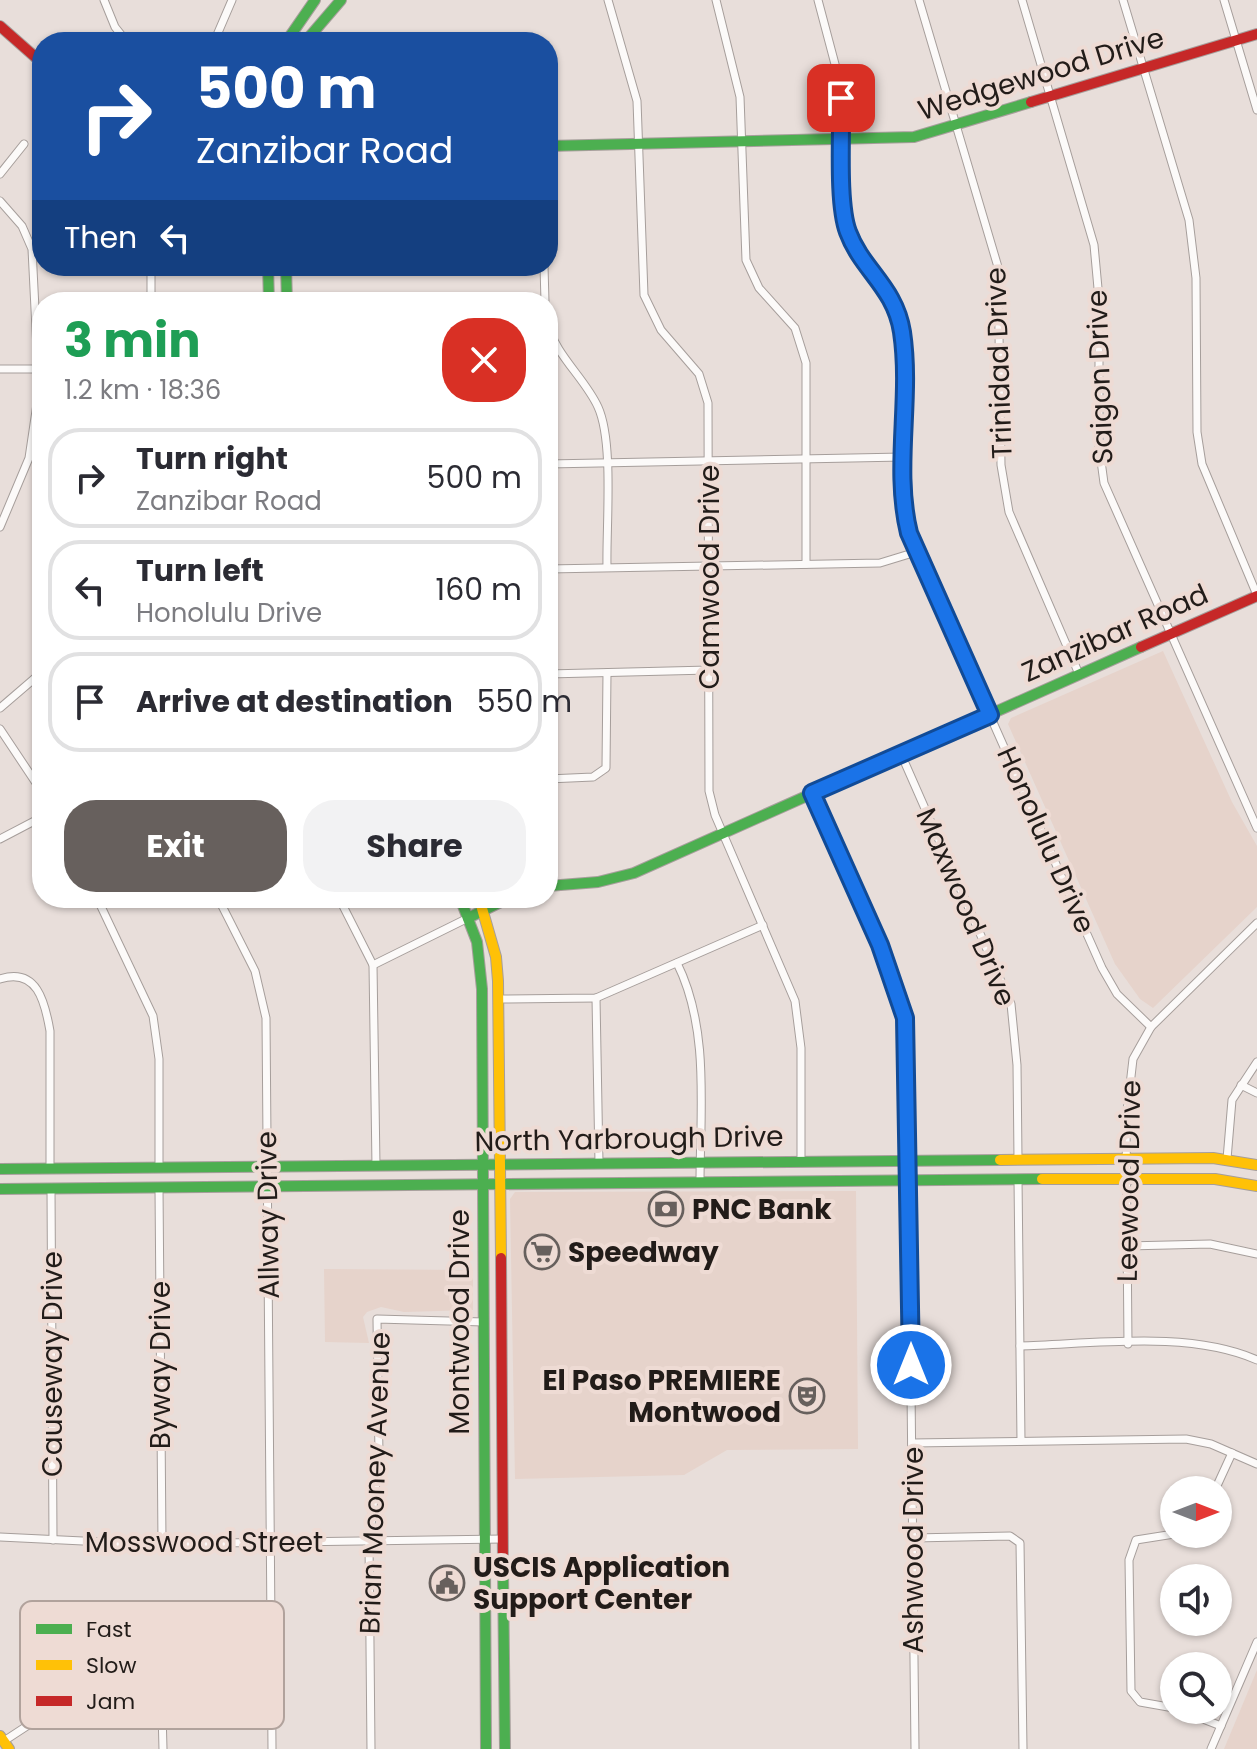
<!DOCTYPE html>
<meta charset="utf-8">
<style>
:root{--surface:#fff;--page:#f2f2f3;--text:#2b2b33;--muted:#7c7c81;--line:#e1e1e2;--accent:#67605d}
body{margin:0;font-family:Poppins,sans-serif;background:var(--page);color:var(--text);height:100vh;display:flex;flex-direction:column;font-size:30px;white-space:nowrap}
*{box-sizing:border-box;margin:0}
p{font-size:26px;color:var(--muted)}
.icon{flex:none;width:44px;height:44px;fill:none;stroke:currentColor;stroke-width:2;stroke-linecap:round;stroke-linejoin:round}
.map{position:relative;flex:1;overflow:hidden}
.panel{position:absolute;left:32px;top:292px;width:526px;height:616px;display:flex;flex-direction:column;background:var(--surface);border-radius:32px;box-shadow:0 2px 6px #0004}
.panel>*{flex:none}
.top-card{position:absolute;left:32px;top:32px;width:526px;height:244px;border-radius:32px;box-shadow:0 2px 6px #0004;background:#1a4fa0;color:#fff;overflow:hidden}
.needle{width:52px;rotate:90deg}
.tools{position:absolute;left:1160px;top:1476px;display:grid;gap:16px}
.tools a{display:grid;place-items:center;width:72px;height:72px;border-radius:50%;background:var(--surface);box-shadow:0 2px 6px #0004;font-size:40px}
.pin{position:absolute;display:grid;place-items:center;width:68px;height:68px;color:#fff;margin:-34px;border-radius:16px;box-shadow:0 4px 12px #0006}
.me{position:absolute;width:88px;margin:-44px;rotate:0deg;stroke-linejoin:round;filter:drop-shadow(0 0 6px #0008)}
.turn{display:flex;align-items:center;gap:28px;height:168px;padding:0 32px;font-size:36px}
.turn .icon{width:104px;height:104px;stroke-width:2.5}
.turn b{display:block;font-size:56px;line-height:68px}
.then{display:flex;align-items:center;height:76px;padding:0 32px;background:#0003;gap:16px;font-size:30px}
.round{display:grid;place-items:center;flex:none;width:84px;height:84px;border-radius:32px;background:var(--page)}
.head{display:flex;align-items:center;justify-content:space-between;height:136px;padding:0 32px}
h1{font-size:48px;font-weight:700;line-height:60px;color:#1e9e55}
.action{display:flex;gap:16px;margin-top:auto;padding:16px 32px}
.action a{flex:1;height:92px;border-radius:32px;background:var(--accent);color:#fff;font-size:32px;font-weight:700;line-height:92px;text-align:center}
.action a+a{background:var(--page);color:var(--text)}
ul{padding:0;list-style:none}
li{display:flex;align-items:center;gap:24px;height:100px;margin:0 16px 12px;padding:0 16px;border:4px solid var(--line);border-radius:32px}
li div{flex:1}
li b{display:block;font-size:30px}
li em{font-style:normal}
.map>svg:first-child{display:block}
.built{fill:#e6d3cb}
.lines{fill:none;stroke-linecap:round;stroke-linejoin:round}
.street-casing{stroke:#a69e9b;stroke-width:9}
.fast-casing{stroke:#a69e9b;stroke-width:12}
.slow-casing{stroke:#a69e9b;stroke-width:12}
.jam-casing{stroke:#a69e9b;stroke-width:12}
.street{stroke:#fcfaf9;stroke-width:7}
.fast{stroke:#4caf50;stroke-width:10}
.slow{stroke:#ffc107;stroke-width:10}
.jam{stroke:#c62828;stroke-width:10}
.route-casing{stroke:#114b97;stroke-width:20}
.route{stroke:#1a73e8;stroke-width:14}
.labels{text-anchor:middle;dominant-baseline:central;stroke-width:8;stroke-linejoin:round;paint-order:stroke}
.street-label{font-size:28px;fill:#221c19;stroke:#eedbd4}
.poi-label{font-size:28px;font-weight:bold;fill:#221c19;stroke:#eedbd4;text-anchor:start}
.key{fill:#eedbd4;stroke:#b1a29c;stroke-width:2}
.key-label{font-size:22px;fill:#221c19}
</style>
<div class="map">
<svg width="1257" height="1749" viewBox="0 0 1257 1749">
<rect width="100%" height="100%" fill="#e8deda"/>
<g class="built">
<polygon points="1163,651 1232,802 1257,846 1257,907 1153,1008 1140,999 1115,964 1008,724 1011,718"/>
<polygon points="856,1191 858,1449 727,1450 684,1475 515,1479 510,1199 515,1192"/>
<polygon points="324,1269 473,1270 473,1310 404,1312 381,1307 367,1312 363,1317 369,1343 325,1342"/>
<polygon points="1257,1670 1257,1749 1224,1749"/>
</g>
<g class="lines">
<g class="street-casing">
<g id="street">
<polyline points="104,0 115,27 127,42"/>
<polyline points="608,0 637,101 644,295 661,330 699,374 708,403 709,791 715,815 795,1001 801,1048 801,1161"/>
<polyline points="716,0 740,97 746,260 759,288 795,328 806,363 806,564"/>
<path d="M818,0L840,83L846,226C858,265 893,287 901,328C914,396 893,466 909,533L1102,968L1117,994L1151,1027"/>
<polyline points="919,0 998,267 1001,465 1009,512 1079,674"/>
<polyline points="1022,0 1094,245 1099,299 1099,446 1104,483 1257,828"/>
<polyline points="1123,0 1189,220 1196,278 1197,432 1202,464 1257,595"/>
<polyline points="1224,0 1257,110"/>
<polyline points="214,42 232,0"/>
<polyline points="0,174 24,144"/>
<polyline points="0,201 22,226 32,249 38,369 37,404 29,458 0,527"/>
<polyline points="151,266 151,302"/>
<polyline points="544,266 545,302"/>
<path d="M548,323C554,354 585,378 598,407C614,442 606,526 607,567"/>
<polyline points="0,369 42,369"/>
<polyline points="548,464 903,457"/>
<polyline points="548,569 880,563 916,552"/>
<polyline points="548,674 709,670"/>
<polyline points="0,708 42,672"/>
<polyline points="0,729 42,792"/>
<polyline points="901,754 1011,1004 1017,1065 1018,1159"/>
<polyline points="548,779 593,777 606,768 607,673"/>
<polyline points="812,793 899,991 907,1031 915,1749"/>
<polyline points="0,839 42,817"/>
<polyline points="97,898 153,1016 159,1059 159,1167"/>
<polyline points="218,898 255,971 266,1018 272,1749"/>
<polyline points="339,898 373,965 376,1166"/>
<path d="M677,963C710,1029 700,1111 700,1183"/>
<polyline points="373,965 468,918"/>
<path d="M0,979C37,967 45,1002 50,1031V1169"/>
<polyline points="596,998 599,1163"/>
<polyline points="499,999 596,998 763,925"/>
<polyline points="1241,1085 1257,1093"/>
<polyline points="1227,1159 1232,1100 1257,1062"/>
<polyline points="1018,1179 1021,1441"/>
<polyline points="51,1188 53,1540"/>
<polyline points="159,1188 162,1543"/>
<polyline points="1127,1246 1210,1244 1257,1254"/>
<polyline points="1128,1344 1126,1120 1133,1059 1151,1027 1257,923"/>
<path d="M1020,1346C1094,1344 1189,1330 1257,1360"/>
<polyline points="912,1443 1186,1439 1211,1444 1257,1464"/>
<polyline points="1215,1490 1232,1453"/>
<polyline points="1174,1534 1136,1540 1129,1560 1131,1691 1140,1702 1174,1708"/>
<polyline points="0,1537 145,1544 503,1539"/>
<polyline points="913,1538 1010,1536 1020,1543 1023,1749"/>
<polyline points="68,1649 90,1682"/>
<polyline points="154,1650 161,1673 163,1749"/>
<polyline points="1180,1710 1221,1726"/>
<polyline points="4,1741 137,1654 179,1647 271,1645"/>
<polyline points="371,1749 369,1542 379,1456 377,1319 484,1322"/>
<polyline points="1211,1749 1257,1642"/>
</g>
</g>
<g class="fast-casing">
<g id="fast">
<polyline points="286,42 315,0"/>
<polyline points="305,42 341,0"/>
<polyline points="548,146 914,137 1031,102"/>
<polyline points="268,266 269,302"/>
<polyline points="286,266 287,302"/>
<polyline points="548,886 598,882 634,873 1141,647"/>
<polyline points="460,898 477,942 482,989 486,1749"/>
<polyline points="468,918 509,898"/>
<polyline points="0,1169 1000,1160"/>
<polyline points="0,1189 1042,1179"/>
<polyline points="503,1569 505,1749"/>
</g>
</g>
<g class="slow-casing">
<g id="slow">
<polyline points="479,898 496,957 498,981 501,1258"/>
<polyline points="1000,1160 1213,1158 1257,1165"/>
<polyline points="1042,1179 1215,1179 1257,1186"/>
<polyline points="0,1736 9,1749"/>
</g>
</g>
<g class="jam-casing">
<g id="jam">
<polyline points="0,26 42,63"/>
<polyline points="1031,102 1257,34"/>
<polyline points="1141,647 1257,596"/>
<polyline points="501,1258 503,1569"/>
</g>
</g>
<use href="#street" class="street"/>
<use href="#fast" class="fast"/>
<use href="#slow" class="slow"/>
<use href="#jam" class="jam"/>
</g>
<g class="lines">
<g class="route-casing">
<path id="route" d="M841,98C842,133 837,203 848,232C862,270 895,287 902,332C912,399 893,468 909,533L990,715L812,793L880,945L905,1018L911,1365"/>
</g>
<use href="#route" class="route"/>
</g>
<defs>
<g id="bank-ring" transform="scale(1.8)"><circle r="9.5" fill="#eedbd4" stroke="#67605d" stroke-width="1.5"/><path d="M-6-4H6V4H-6ZM0-2.3a2.3 2.3 0 1 0 0 4.6a2.3 2.3 0 1 0 0-4.6Z" fill="#67605d"/></g>
<g id="supermarket-ring" transform="scale(1.8)"><circle r="9.5" fill="#eedbd4" stroke="#67605d" stroke-width="1.5"/><path d="M-6-5.5h2.5l.6 2H6L4.5 2H-2.5L-4.4-4H-6ZM-1.5 3.2a1.3 1.3 0 1 0 .1 0ZM3 3.2a1.3 1.3 0 1 0 .1 0Z" fill="#67605d"/></g>
<g id="theatre-ring" transform="scale(1.8)"><circle r="9.5" fill="#eedbd4" stroke="#67605d" stroke-width="1.5"/><path d="M-5-5.5Q0-4 5-5.5V0Q5 5 0 6Q-5 5-5 0ZM-3.3-2.5H-1v1.5H-3.3ZM1-2.5H3.3v1.5H1ZM-2.8 1Q0 5.5 2.8 1Z" fill="#67605d"/></g>
<g id="civic-ring" transform="scale(1.8)"><circle r="9.5" fill="#eedbd4" stroke="#67605d" stroke-width="1.5"/><path d="M-.6-6.5H3V-4.5H.6V-3L4-1V1h2V6H-6V1h2V-1L-.6-3ZM-1.2 2.5V6h2.4V2.5Z" fill="#67605d"/></g>
</defs>
<g fill-rule="evenodd">
<use href="#bank-ring" x="666" y="1209"/>
<use href="#supermarket-ring" x="542" y="1252"/>
<use href="#theatre-ring" x="807" y="1396"/>
<use href="#civic-ring" x="447" y="1583"/>
</g>
<g class="labels">
<g class="street-label">
<text transform="translate(1041 74) rotate(-17)">Wedgewood Drive</text>
<text transform="translate(999 363) rotate(-92)">Trinidad Drive</text>
<text transform="translate(1100 377) rotate(-92)">Saigon Drive</text>
<text transform="translate(709 577) rotate(-90)">Camwood Drive</text>
<text transform="translate(1115 633) rotate(-24)">Zanzibar Road</text>
<text transform="translate(1046 840) rotate(66)">Honolulu Drive</text>
<text transform="translate(966 907) rotate(67)">Maxwood Drive</text>
<text transform="translate(629 1139) rotate(-1)">North Yarbrough Drive</text>
<text transform="translate(1129 1181) rotate(-89)">Leewood Drive</text>
<text transform="translate(268 1215) rotate(-91)">Allway Drive</text>
<text transform="translate(459 1322) rotate(-90)">Montwood Drive</text>
<text transform="translate(52 1364) rotate(-90)">Causeway Drive</text>
<text transform="translate(160 1365) rotate(-90)">Byway Drive</text>
<text transform="translate(375 1483) rotate(-88)">Brian Mooney Avenue</text>
<text x="204" y="1542">Mosswood Street</text>
<text transform="translate(913 1550) rotate(-90)">Ashwood Drive</text>
</g>
<g class="poi-label">
<text x="692" y="1209">PNC Bank</text>
<text x="568" y="1252">Speedway</text>
<text x="781" y="1380" text-anchor="end">El Paso PREMIERE<tspan x="781" dy="32">Montwood</tspan></text>
<text x="473" y="1567">USCIS Application<tspan x="473" dy="32">Support Center</tspan></text>
</g>
</g>
<rect x="20" y="1601" width="264" height="128" rx="12" class="key"/>
<rect x="36" y="1624" width="36" height="10" fill="#4caf50"/>
<rect x="36" y="1660" width="36" height="10" fill="#ffc107"/>
<rect x="36" y="1696" width="36" height="10" fill="#c62828"/>
<g class="key-label">
<text x="86" y="1637">Fast</text>
<text x="86" y="1673">Slow</text>
<text x="86" y="1709">Jam</text>
</g>
</svg>
<div class="tools">
<a><svg class="needle" viewBox="-14 -14 28 28"><path d="M0-13l5 13h-10z" fill="#e53935"/><path d="M0 13l5-13h-10z" fill="#7c7c81"/></svg></a>
<a><svg class="icon" aria-label="sound" viewBox="0 0 24 24"><path d="M4 9h4l5-4v14l-5-4H4zM17 9q2 3 0 6"/></svg></a>
<a><svg class="icon" aria-label="search" viewBox="0 0 24 24"><circle cx="10" cy="10" r="6"/><path d="M15 15l6 6"/></svg></a>
</div>
<div class="pin" style="left:841px;top:98px;background:#d93025"><svg class="icon" aria-label="arrive" viewBox="0 0 24 24"><path d="M6 21V4h12l-3 4 3 4H6"/></svg></div>
<svg class="me" style="left:911px;top:1365px" viewBox="-20 -20 40 40"><circle r="17" fill="#1a73e8" stroke="#fff" stroke-width="3"/><path d="M0-11L8 9 0 5-8 9z" fill="#fff"/></svg>
<div class="top-card">
<div class="turn"><svg class="icon" aria-label="right" viewBox="0 0 24 24"><path d="M7 20v-9h11M14 6l5 5-5 5"/></svg><div><b>500 m</b>Zanzibar Road</div></div>
<div class="then">Then<svg class="icon" aria-label="left" viewBox="0 0 24 24"><path d="M17 20v-9H6M10 6l-5 5 5 5"/></svg></div>
</div>
<section class="panel">
<div class="head"><div><h1>3 min</h1><p>1.2 km · 18:36</p></div><a class="round" style="background:#d93025;color:#fff"><svg class="icon" aria-label="close" viewBox="0 0 24 24"><path d="M6 6l12 12M18 6L6 18"/></svg></a></div>
<ul>
<li><svg class="icon" aria-label="right" viewBox="0 0 24 24"><path d="M7 20v-9h11M14 6l5 5-5 5"/></svg><div><b>Turn right</b><p>Zanzibar Road</p></div><em>500 m</em></li>
<li><svg class="icon" aria-label="left" viewBox="0 0 24 24"><path d="M17 20v-9H6M10 6l-5 5 5 5"/></svg><div><b>Turn left</b><p>Honolulu Drive</p></div><em>160 m</em></li>
<li><svg class="icon" aria-label="arrive" viewBox="0 0 24 24"><path d="M6 21V4h12l-3 4 3 4H6"/></svg><div><b>Arrive at destination</b></div><em>550 m</em></li>
</ul>
<div class="action"><a>Exit</a><a>Share</a></div>
</section>
</div>
